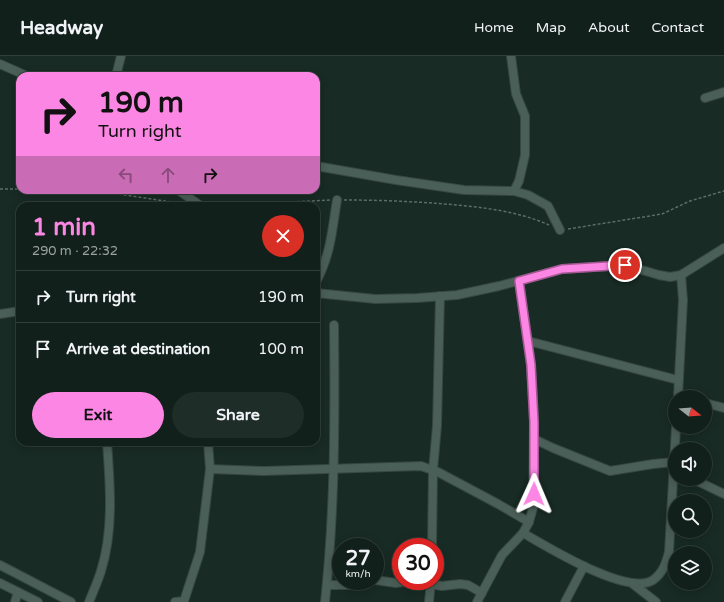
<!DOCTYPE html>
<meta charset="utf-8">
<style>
:root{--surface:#12201b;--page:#1f2d28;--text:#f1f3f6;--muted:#9ca3a3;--line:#313e3a;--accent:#fc86e3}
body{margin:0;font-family:"Varela Round",sans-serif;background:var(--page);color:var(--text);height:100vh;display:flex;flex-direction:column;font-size:15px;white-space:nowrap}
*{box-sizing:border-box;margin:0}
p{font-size:13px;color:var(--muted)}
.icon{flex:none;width:22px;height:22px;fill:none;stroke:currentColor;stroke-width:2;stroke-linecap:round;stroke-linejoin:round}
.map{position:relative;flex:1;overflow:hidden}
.panel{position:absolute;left:16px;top:146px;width:304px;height:244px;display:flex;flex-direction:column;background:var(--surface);border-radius:12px;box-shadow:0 2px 10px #0003,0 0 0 1px var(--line)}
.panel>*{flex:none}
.guide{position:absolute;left:16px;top:16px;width:304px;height:122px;border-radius:12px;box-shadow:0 2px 10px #0003,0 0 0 1px var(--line);background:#fc86e3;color:#111;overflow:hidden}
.needle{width:26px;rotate:107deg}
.controls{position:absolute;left:668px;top:334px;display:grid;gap:8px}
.controls a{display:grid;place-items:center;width:44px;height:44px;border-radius:50%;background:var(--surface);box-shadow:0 2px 10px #0003,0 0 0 1px var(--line);font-size:20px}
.speed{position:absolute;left:332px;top:482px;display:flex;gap:8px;font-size:20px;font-weight:700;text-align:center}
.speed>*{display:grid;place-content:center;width:52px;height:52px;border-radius:50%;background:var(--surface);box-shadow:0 2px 10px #0003,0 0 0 1px var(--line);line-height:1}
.speed small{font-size:10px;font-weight:400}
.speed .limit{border:6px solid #d22;background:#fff;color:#111}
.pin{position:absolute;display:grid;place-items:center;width:34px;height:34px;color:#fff;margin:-17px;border:2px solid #fff;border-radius:50%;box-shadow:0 1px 4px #0007}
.me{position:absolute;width:44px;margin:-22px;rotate:1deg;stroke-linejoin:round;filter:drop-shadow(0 0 3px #0008)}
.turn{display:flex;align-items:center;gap:14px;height:84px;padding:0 16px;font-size:18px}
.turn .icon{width:52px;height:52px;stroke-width:2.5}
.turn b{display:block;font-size:28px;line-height:34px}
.lanes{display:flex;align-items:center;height:38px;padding:0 16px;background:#0003;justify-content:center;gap:20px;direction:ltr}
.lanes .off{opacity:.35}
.round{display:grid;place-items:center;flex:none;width:42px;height:42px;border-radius:21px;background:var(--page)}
.summary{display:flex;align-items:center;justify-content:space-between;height:68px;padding:0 16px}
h1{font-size:24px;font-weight:700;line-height:30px;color:var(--accent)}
.action{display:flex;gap:8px;margin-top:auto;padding:8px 16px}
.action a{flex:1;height:46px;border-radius:24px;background:var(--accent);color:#111;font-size:16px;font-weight:700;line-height:46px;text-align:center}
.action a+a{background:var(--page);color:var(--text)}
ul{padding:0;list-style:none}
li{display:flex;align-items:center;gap:12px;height:52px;padding:0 16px;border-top:1px solid var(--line)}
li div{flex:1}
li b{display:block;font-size:15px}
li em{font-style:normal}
header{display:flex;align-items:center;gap:24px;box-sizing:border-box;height:56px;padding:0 20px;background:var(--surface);border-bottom:1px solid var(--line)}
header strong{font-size:19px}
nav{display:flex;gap:22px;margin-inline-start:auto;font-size:14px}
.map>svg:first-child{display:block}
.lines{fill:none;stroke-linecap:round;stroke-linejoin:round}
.minor-casing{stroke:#374741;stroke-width:10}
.path{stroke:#5c6d66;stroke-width:1.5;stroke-dasharray:3 2;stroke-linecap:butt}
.minor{stroke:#4a5f57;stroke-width:8}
.route-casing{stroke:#a45794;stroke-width:10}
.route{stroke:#fc86e3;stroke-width:7}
</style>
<header>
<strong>Headway</strong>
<nav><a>Home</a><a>Map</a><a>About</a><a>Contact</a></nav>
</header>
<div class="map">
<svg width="724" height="546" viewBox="0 0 724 546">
<rect width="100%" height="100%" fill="#182b24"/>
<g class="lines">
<g class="minor-casing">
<g id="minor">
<polyline points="511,0 516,38 525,60 525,99 519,125 514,135"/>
<polyline points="0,8 27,20"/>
<polyline points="116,20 121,0"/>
<polyline points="705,42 724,36"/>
<polyline points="316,110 396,124 464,134 514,135 528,139 548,150 560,174"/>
<polyline points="178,134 201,150"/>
<path d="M316,226C331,198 332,174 337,144"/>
<polyline points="316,237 375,243 417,242 457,239 499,230 562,213 610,210 625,209 659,219 670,221 681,219 724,192"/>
<polyline points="0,258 20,255"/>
<polyline points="528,285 678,324"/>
<polyline points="678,341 683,244 681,219"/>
<polyline points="705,347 724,352"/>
<polyline points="534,383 553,392 610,415 653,408 674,406"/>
<polyline points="210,413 264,415 421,410 438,416 498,448 529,466"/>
<polyline points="693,423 724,438"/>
<path d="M523,477C546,490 628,541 653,524C663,517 666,507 669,496L676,371"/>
<polyline points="432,491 433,414 437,370 440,240"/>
<polyline points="0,509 71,546"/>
<polyline points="375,524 396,527 410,525 442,530 460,528 468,529 482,537"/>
<polyline points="0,527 38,546"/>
<polyline points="633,528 656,546"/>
<polyline points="327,529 358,529 371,525"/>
<polyline points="15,546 18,536"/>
<path d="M89,546C93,536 98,525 101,515C114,474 110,428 107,386"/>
<polyline points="175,546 184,545 200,496 210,413 208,386"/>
<path d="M325,546C335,454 335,361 334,269"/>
<polyline points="429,546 431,525"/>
<polyline points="477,546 502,499 523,477 529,466 533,452 534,365 531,309 519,225"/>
<polyline points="565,546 584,510"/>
</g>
</g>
<g class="path">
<polyline points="0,133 20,133"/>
<polyline points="79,134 92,134 185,148"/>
<path d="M344,144C373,144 403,145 432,147C471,150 513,153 549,169"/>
<polyline points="217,150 330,144"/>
<polyline points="568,173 662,158 690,145 724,135"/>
</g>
<use href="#minor" class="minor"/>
</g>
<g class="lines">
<g class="route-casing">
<polyline id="route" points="534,438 534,366 531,309 519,225 562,213 625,209"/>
</g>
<use href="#route" class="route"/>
</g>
</svg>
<div class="controls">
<a><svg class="needle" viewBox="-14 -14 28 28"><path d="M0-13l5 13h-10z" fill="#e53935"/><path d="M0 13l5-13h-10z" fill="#9ca3a3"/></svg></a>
<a><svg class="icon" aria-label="sound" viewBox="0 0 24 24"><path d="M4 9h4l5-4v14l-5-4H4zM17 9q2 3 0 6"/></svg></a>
<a><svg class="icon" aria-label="search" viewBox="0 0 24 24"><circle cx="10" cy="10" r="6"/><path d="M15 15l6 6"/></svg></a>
<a><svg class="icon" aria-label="layers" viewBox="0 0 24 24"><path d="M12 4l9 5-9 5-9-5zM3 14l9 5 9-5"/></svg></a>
</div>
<div class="speed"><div>27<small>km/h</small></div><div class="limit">30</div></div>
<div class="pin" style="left:625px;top:209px;background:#d93025"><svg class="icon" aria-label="arrive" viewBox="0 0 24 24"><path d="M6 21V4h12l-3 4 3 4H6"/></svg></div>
<svg class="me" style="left:534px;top:438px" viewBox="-20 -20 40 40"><path d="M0-17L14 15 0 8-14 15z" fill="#fc86e3" stroke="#fff" stroke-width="4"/></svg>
<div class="guide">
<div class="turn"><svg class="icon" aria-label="right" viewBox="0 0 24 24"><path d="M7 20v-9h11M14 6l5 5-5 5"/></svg><div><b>190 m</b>Turn right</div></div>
<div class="lanes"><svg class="icon off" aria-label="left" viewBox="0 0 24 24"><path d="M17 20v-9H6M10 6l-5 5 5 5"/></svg><svg class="icon off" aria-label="ahead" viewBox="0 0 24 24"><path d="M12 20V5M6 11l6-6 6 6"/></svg><svg class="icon" aria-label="right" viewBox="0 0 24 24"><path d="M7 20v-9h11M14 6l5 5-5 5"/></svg></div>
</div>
<section class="panel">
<div class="summary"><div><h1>1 min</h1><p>290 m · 22:32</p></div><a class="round" style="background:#d93025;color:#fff"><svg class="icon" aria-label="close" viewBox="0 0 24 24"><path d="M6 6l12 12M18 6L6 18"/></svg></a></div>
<ul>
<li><svg class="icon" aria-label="right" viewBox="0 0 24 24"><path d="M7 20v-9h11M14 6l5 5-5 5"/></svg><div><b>Turn right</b></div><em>190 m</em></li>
<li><svg class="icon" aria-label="arrive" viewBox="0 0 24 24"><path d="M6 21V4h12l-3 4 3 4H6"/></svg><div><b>Arrive at destination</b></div><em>100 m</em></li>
</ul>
<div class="action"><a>Exit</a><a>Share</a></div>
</section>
</div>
